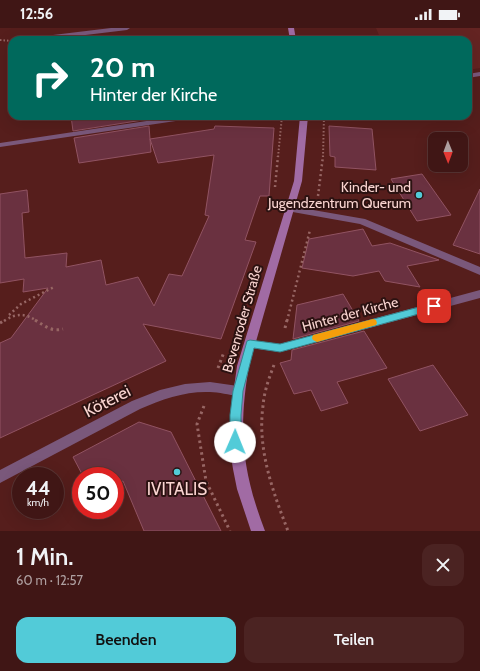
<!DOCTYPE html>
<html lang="de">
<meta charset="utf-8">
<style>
:root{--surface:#401615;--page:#4b2322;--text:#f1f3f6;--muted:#ae9fa0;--line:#593534;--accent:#52cbd8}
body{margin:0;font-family:Cabin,sans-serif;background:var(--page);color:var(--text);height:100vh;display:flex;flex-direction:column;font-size:15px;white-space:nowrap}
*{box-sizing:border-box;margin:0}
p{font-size:13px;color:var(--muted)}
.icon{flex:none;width:22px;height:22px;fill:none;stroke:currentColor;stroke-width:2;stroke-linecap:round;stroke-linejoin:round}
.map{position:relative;height:503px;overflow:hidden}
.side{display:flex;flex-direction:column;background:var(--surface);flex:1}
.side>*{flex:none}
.guide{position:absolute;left:8px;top:8px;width:464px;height:84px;border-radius:12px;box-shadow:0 4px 16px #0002,0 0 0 1px var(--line);background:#00695c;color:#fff;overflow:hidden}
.needle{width:26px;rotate:179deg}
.buttons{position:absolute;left:428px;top:104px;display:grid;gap:8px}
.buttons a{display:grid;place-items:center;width:40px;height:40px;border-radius:8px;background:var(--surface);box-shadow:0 4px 16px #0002,0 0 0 1px var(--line);font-size:20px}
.speed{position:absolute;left:12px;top:439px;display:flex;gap:8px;font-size:20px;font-weight:700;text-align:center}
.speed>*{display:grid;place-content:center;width:52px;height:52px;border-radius:50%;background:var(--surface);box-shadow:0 4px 16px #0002,0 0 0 1px var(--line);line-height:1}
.speed small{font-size:10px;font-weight:400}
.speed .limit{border:6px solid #d22;background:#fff;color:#111}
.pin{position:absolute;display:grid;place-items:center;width:34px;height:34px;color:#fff;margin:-17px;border-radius:8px;box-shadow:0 2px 6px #0006}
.me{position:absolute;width:44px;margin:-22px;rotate:1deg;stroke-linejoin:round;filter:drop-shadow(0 0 3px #0008)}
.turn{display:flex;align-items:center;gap:14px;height:84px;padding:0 16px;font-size:18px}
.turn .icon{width:52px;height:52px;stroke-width:2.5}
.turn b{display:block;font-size:28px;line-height:34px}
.round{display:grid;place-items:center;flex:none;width:42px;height:42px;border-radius:12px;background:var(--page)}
.overview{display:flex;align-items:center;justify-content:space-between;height:68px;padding:0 16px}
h1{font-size:24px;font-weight:600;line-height:30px}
.primary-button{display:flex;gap:8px;margin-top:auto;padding:8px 16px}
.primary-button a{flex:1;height:46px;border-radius:12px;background:var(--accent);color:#111;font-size:16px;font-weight:600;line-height:46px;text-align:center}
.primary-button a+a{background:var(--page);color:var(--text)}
.status{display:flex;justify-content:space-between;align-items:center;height:28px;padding:0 20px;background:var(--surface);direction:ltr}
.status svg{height:11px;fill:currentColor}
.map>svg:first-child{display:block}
.built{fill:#642422}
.building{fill:#6a3140;stroke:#915362}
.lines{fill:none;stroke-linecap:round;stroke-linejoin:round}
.path-far2{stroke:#976664;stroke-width:2;stroke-dasharray:1.5 2;stroke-linecap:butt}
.path-far1{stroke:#976664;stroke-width:2.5;stroke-dasharray:2 3;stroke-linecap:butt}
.path{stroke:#976664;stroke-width:3;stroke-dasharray:2.5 3.5;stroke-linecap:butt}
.minor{fill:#7a587b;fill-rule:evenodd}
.secondary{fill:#a16ba4;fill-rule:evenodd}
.route{fill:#52cbd8;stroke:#35848c}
.slow{fill:#f59e0b}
.poi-dot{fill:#52cbd8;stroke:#2b1211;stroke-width:1.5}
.labels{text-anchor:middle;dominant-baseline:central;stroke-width:4;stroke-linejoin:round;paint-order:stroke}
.poi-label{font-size:14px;fill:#fad5d1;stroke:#2b1211;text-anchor:end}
.street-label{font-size:14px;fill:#fad5d1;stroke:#2b1211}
.near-street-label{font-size:17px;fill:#fad5d1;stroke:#2b1211}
.near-poi-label{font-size:17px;fill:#fad5d1;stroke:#2b1211}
</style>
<div class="status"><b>12:56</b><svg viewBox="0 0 49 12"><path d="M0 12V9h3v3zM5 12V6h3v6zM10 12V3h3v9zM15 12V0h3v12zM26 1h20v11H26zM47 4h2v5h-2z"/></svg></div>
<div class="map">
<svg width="480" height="503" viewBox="0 0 480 503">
<rect width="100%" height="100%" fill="#561e1c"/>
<polygon class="built" points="376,0 480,0 480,40 468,42 468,12 381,12"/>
<g class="building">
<polygon points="71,88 149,88 149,91 73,103"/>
<polygon points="149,98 151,124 79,135 74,110"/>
<polygon points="215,98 274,100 269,168 260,168 245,212 256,214 221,311 143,296 166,333 0,410 0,315 11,310 48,260 23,264 24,251 0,255 0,166 27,162 29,184 22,185 25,230 67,225 66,239 101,232 106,257 138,249 154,278 169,246 182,248 209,188 205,187 214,127 158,135 150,111 214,101"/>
<polygon points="329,98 372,101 376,142 335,139 335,129 330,128"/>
<polygon points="422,146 451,187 417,193 391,151"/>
<polygon points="480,161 480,226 453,217"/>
<polygon points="363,201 372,218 390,215 439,232 407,238 420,259 385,253 379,243 353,248 302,240 309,211"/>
<polygon points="343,266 359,293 293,311 297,277"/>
<polygon points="364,303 387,340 337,354 348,375 321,383 311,362 294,366 280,335 291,332 292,322"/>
<polygon points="433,337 468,387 420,403 388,351"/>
<polygon points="139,394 171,404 221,503 144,503 123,453 115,457 115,448 83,448 73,429"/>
</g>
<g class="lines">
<g class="path-far2">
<polyline points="0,12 12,13"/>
<polyline points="278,129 282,88"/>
<polyline points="323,129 324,88"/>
</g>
<g class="path-far1">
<polyline points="275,159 278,128"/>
<polyline points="318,168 323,128"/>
<polyline points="9,287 21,276 54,259"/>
<path d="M4,293C16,285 25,285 37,293"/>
<polyline points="287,293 310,202"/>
</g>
<g class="path">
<path d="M35,292C45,298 51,304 63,301"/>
<polyline points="0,295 5,292"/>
<polyline points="285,300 287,292"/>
<path d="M274,337C269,350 264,364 263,378C257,421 273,464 288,503"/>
<polyline points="218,340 224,324"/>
<polyline points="204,378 197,396 206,453 230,503"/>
</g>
<g class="minor">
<polygon points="111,0 130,0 127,2 44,12 25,12 28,10"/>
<polygon points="480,44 480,48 468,50 468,46"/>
<polygon points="180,88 200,88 196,90 0,119 0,115"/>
<polygon points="290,178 365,191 480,239 480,247 360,196 287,183 286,181"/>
<polygon points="480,262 480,270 280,324 250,320 246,319 245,316 246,313 250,312 280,316"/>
<path d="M210,354L238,358L242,360L244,363L242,366L238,368C229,367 219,364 210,364C186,363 162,371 140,381L0,455V442L132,373L160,362L185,356Z"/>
</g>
<g class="secondary">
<polygon points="288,0 294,0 296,12 290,12"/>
<path d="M300,88H308L302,153L249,338C238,401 242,443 265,503H251L237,461L233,441L230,422L231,381L237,338L294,153Z"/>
</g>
</g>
<polygon class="route" points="434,275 439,278 437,281 280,324 254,320 243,363 241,387 241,414 239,418 235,419 231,418 230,414 230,387 233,363 247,313 250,312 280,316"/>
<polygon class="slow" points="373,291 376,292 377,295 376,297 317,314 313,312 312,310 313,307 317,306"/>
<g class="poi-dot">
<circle cx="419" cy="167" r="4"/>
<circle cx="177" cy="444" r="4"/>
</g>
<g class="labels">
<g class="poi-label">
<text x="411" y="159">Kinder- und<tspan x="411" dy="16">Jugendzentrum Querum</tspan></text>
</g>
<g class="street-label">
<text transform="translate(350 286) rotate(-15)">Hinter der Kirche</text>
<text transform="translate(242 291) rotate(-74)">Bevenroder Straße</text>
</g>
<g class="near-street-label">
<text transform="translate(107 373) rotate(-27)">Köterei</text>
</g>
<g class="near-poi-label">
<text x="177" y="461">IVITALIS</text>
</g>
</g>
</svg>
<div class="buttons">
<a><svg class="needle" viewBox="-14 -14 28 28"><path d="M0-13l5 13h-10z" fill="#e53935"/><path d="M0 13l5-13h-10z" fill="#ae9fa0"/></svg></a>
</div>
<div class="speed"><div>44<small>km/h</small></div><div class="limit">50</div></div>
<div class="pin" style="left:434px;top:278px;background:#d93025"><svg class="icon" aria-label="arrive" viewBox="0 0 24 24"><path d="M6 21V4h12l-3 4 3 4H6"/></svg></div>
<svg class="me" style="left:235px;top:414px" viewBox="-20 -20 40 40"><circle r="19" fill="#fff"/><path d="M0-13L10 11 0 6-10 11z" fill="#52cbd8"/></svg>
<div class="guide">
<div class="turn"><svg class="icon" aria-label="right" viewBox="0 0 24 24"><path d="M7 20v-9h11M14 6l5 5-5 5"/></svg><div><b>20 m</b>Hinter der Kirche</div></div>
</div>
</div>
<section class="side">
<div class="overview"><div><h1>1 Min.</h1><p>60 m · 12:57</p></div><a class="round"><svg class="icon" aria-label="close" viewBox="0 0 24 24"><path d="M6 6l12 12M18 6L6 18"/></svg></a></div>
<div class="primary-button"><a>Beenden</a><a>Teilen</a></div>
</section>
